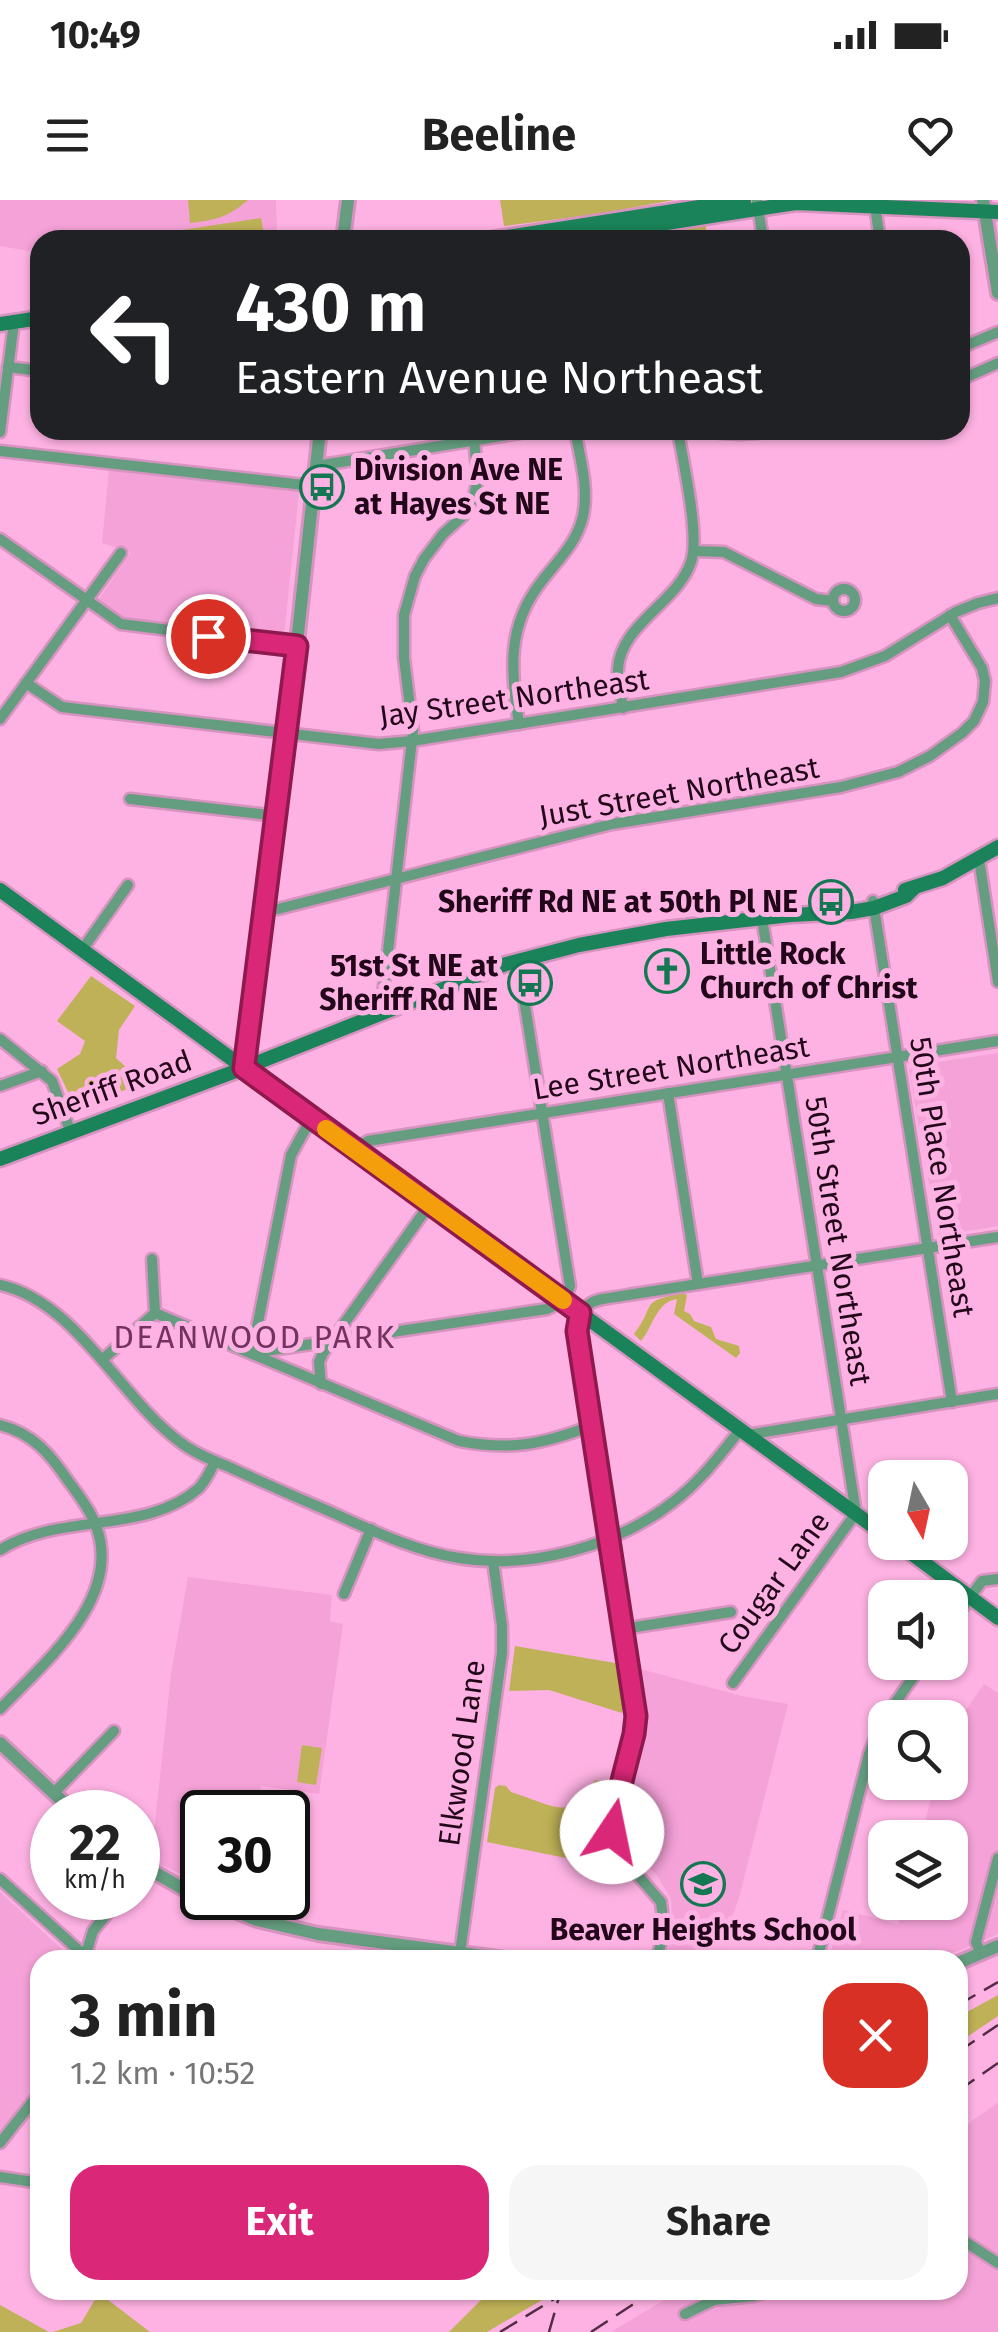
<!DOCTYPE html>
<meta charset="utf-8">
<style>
:root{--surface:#fff;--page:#f6f6f6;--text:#222;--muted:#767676;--accent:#db2777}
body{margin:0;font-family:"Fira Sans",sans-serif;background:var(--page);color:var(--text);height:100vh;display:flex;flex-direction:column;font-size:38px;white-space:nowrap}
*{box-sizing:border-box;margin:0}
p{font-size:32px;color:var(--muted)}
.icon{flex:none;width:55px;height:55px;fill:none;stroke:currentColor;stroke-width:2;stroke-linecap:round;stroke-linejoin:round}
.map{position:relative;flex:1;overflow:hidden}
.sheet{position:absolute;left:30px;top:1750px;width:938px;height:350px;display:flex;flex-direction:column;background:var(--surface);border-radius:30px;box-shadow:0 2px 8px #0004}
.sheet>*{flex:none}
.top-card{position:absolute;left:30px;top:30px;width:940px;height:210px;border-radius:30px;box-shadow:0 2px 8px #0004;background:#202124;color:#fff;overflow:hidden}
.needle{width:65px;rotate:171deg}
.fabs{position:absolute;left:868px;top:1260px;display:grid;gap:20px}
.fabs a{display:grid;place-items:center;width:100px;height:100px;border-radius:20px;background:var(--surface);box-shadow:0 2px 8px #0004;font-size:50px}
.speed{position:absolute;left:30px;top:1590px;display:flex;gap:20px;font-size:50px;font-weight:700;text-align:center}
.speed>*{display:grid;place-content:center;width:130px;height:130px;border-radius:50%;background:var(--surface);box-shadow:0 2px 8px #0004;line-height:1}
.speed small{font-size:25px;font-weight:400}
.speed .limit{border:5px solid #111;border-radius:15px;background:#fff;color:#111}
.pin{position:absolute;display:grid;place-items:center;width:85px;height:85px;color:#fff;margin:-42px;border:5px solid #fff;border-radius:50%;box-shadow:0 2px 10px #0007}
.me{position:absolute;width:110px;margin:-55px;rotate:11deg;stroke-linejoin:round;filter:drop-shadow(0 0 8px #0008)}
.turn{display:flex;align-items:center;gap:35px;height:210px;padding:0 40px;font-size:45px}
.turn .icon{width:130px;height:130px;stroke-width:2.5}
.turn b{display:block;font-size:70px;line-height:85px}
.round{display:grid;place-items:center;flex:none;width:105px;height:105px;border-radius:30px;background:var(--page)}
.head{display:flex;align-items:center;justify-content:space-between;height:170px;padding:0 40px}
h1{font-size:60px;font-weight:700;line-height:75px}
.action{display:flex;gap:20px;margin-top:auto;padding:20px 40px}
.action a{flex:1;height:115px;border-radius:30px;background:var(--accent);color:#fff;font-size:40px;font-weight:700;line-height:115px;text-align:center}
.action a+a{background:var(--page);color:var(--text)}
.status{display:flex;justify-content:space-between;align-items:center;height:70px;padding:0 50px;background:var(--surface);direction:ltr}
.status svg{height:28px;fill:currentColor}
header{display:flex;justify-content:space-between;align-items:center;height:130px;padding:0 40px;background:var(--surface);font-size:45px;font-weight:700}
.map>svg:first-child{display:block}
.built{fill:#f5a2d8}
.green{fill:#bfb157}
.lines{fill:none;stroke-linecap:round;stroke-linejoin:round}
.minor-casing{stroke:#d693bf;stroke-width:15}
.tertiary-casing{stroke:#d693bf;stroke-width:18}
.secondary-casing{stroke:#d693bf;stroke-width:19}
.minor{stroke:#649d7f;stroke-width:10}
.tertiary{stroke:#649d7f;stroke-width:12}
.secondary{stroke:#1a8359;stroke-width:14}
.rail{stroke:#522c46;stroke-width:2.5;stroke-dasharray:20 10;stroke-linecap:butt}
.route-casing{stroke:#8e194d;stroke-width:25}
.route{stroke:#db2777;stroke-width:18}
.slow{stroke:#f59e0b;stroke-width:18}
.labels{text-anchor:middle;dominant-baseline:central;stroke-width:10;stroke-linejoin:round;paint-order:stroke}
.poi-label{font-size:30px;font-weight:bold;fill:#22071a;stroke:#feb2e3;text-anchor:start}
.street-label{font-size:30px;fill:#22071a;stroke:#feb2e3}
.neighbourhood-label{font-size:32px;letter-spacing:2.5px;fill:#73325f;stroke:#feb2e3}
</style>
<div class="status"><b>10:49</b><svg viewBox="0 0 49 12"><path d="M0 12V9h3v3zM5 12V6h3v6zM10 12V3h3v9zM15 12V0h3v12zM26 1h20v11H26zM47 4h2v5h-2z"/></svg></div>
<header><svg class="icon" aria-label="menu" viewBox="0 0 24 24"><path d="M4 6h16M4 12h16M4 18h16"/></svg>Beeline<svg class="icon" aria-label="heart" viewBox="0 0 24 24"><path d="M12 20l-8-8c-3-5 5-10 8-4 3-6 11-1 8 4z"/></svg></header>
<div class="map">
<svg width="998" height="2132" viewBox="0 0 998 2132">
<rect width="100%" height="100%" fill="#feb2e3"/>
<g class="built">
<polygon points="0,0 276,0 277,40 40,40 40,53 0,46"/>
<polygon points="109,270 299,292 284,436 123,417 98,400 131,352 102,343"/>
<polygon points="998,853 998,1026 938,1036 909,870 911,866"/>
<polygon points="188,1377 332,1395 330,1421 343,1424 319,1594 261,1586 257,1612 202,1612 202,1684 151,1660 171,1474"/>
<polygon points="640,1469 742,1496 788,1504 739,1698 730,1723 716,1733 713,1760 665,1760 673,1730 671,1699 657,1675 628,1647 621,1634 647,1516"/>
<polygon points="984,1484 998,1493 998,1734 964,1749 931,1760 828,1760 843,1710 898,1724 904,1703 950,1702 950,1638 921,1637 935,1583 950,1582 950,1542 960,1519"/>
<polygon points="0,1692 69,1756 71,1760 40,1760 40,1876 20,1906 0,1930"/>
<polygon points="998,1903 998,2132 611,2132 681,2090 958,2090 958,1939 970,1922"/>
</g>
<g class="green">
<path d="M188,0H248C228,17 216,20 190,23Z"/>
<polygon points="500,0 674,0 598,14 504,26"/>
<polygon points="261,18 265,40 184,40 182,30"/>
<polygon points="706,26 706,40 608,40"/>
<polygon points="91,776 135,806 119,830 116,858 143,883 76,909 57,869 80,854 85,841 57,821"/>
<path d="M684,1093L687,1095L684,1111L690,1114L694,1121L711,1127L716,1139L739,1146L740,1153L736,1158L674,1114L677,1099C656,1102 653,1127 641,1141L634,1134C658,1103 637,1102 684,1093Z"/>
<polygon points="515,1446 615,1463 623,1500 622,1513 549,1490 509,1491"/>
<polygon points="302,1545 322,1548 316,1585 297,1582"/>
<path d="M595,1580L607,1583L602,1601L599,1642L579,1646L566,1658L487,1642L495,1588L499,1585L506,1586L511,1592C548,1603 576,1626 595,1580Z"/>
<polygon points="998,1795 998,1816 958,1843 958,1817"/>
<polygon points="491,2090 553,2090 552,2094 487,2132 449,2132"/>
<polygon points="99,2093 150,2132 53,2132 81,2123"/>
<polygon points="0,2105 49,2132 0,2132"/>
</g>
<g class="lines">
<g class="minor-casing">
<g id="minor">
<polyline points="757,0 763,40"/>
<polyline points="875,6 880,40"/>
<polyline points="960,148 998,132"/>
<polyline points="8,167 40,171"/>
<polyline points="960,180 998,163"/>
<polyline points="675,230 740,234 803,230"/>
<polyline points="0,232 14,122"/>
<polyline points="0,251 313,286"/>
<polyline points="316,266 539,230"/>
<polyline points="0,339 121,424 297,446"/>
<polyline points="694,351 724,352 816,399 833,401"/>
<circle cx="844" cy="400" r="11"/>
<polyline points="26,483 62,507 379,544 412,541 841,472 885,456 956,412 978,403 998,398"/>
<path d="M623,508C621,495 617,482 618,469C620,425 677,403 691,362C700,335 683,262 678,231"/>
<polyline points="0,519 121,353"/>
<path d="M519,524C511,471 506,426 542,381C558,360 577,343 583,316C589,287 580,258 575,230"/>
<polyline points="130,599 277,616"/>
<polyline points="979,659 998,782"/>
<polyline points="873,701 952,1202"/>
<polyline points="265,709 278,709 612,624 841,587 898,572 930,556 962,533 974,521 983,502 985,481 982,468 950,415"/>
<polyline points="82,750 128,685"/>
<polyline points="381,813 413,531 404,458 404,415 415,376 424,359 443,334 463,316 474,297 478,278 474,240"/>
<polyline points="0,839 52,881 71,933"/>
<polyline points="0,886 42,871"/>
<polyline points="668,893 698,1084"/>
<polyline points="311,919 291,955 252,1153 547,1109 564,1101 570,1086 518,762"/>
<polyline points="355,949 368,941 998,841"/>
<path d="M0,1085C76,1101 120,1198 180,1242C194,1253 211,1260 227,1266C255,1279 282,1291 310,1303C358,1323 407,1350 459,1358C530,1370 617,1346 673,1302C700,1282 719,1256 740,1230"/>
<path d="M155,1113L459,1241C511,1251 543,1244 591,1226"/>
<polyline points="102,1160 155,1113 152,1059"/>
<polyline points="321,1184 319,1162 323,1153 430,1004"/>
<path d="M0,1225C33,1233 51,1255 69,1282C78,1294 88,1307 94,1321C127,1395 45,1462 0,1509"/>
<polyline points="747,1235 998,1194"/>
<path d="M0,1350C59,1312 146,1335 199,1288C206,1280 211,1270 215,1261"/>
<polyline points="344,1394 371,1329"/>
<polyline points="950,1425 982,1381 998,1379"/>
<polyline points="623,1429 731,1412"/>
<polyline points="733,1483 856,1313 762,718"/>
<polyline points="54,1593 114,1531"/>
<polyline points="0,1679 85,1756"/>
<polyline points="460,1753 502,1453 502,1426 493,1361"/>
<polyline points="981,1754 976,1742 998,1658"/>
<polyline points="84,1760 93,1731 120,1698"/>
<path d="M657,1760L664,1729L661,1702L622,1657L611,1633L612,1620L634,1535L636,1516L577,1131C584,1095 596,1101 628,1095L998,1037"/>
<path d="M817,1760L869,1554C881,1519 903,1492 924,1462"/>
<polyline points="0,1943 40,1892"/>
<polyline points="0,1977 40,1983"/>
<polyline points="958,2037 998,2063"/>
<polyline points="685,2114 714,2100 754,2096 771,2090"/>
</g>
</g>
<g class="tertiary-casing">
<g id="tertiary">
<polyline points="983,0 998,93"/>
<polyline points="343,40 348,0"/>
<polyline points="244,868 287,535 320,230"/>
<polyline points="0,1543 74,1612"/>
<polyline points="138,1663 194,1695 257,1720 318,1734 514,1760"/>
<polyline points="958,1763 998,1746"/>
</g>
</g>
<g class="secondary-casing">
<g id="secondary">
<polyline points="487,40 744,0"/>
<polyline points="557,40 796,3 998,12"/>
<polyline points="0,124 40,118"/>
<polyline points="0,690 885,1335"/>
<polyline points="905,690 943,678 998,647"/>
<polyline points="0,959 244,868 506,764 579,745 666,729 791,715 851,712 874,708 906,696 913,689"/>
<polyline points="896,1342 998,1418"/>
</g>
</g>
<use href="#minor" class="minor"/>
<use href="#tertiary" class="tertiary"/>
<use href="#secondary" class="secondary"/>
<g class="rail">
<polyline points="958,1805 998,1782"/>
<polyline points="958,1852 998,1825"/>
<polyline points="958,1891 998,1863"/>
<polyline points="500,2132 569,2090"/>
<polyline points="549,2132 561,2090"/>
<polyline points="591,2132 655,2090"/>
</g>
</g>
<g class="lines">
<g class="route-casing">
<polyline id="route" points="208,436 297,446 244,868 580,1113 577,1131 636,1516 634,1534 612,1620 612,1632"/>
</g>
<use href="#route" class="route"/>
<polyline class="slow" points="326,929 563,1100"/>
</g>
<defs>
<g id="bus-ring" transform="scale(2.25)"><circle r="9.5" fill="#feb2e3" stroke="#137851" stroke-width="1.5"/><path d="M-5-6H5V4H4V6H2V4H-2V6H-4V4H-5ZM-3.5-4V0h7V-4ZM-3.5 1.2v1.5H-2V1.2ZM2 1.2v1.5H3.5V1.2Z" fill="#137851"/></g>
<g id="church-ring" transform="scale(2.25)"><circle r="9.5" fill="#feb2e3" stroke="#137851" stroke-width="1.5"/><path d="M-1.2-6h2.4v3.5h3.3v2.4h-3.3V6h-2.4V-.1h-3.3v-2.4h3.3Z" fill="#137851"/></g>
<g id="school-ring" transform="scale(2.25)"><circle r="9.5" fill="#feb2e3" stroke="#137851" stroke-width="1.5"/><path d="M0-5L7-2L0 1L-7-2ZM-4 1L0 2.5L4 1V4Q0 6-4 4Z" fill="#137851"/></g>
</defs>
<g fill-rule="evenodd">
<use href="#bus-ring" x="322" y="287"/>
<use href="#bus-ring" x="831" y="702"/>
<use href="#church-ring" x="667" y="771"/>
<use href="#bus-ring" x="530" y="783"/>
<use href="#school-ring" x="703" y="1684"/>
</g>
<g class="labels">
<g class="poi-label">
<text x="354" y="270">Division Ave NE<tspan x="354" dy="34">at Hayes St NE</tspan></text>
<text x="798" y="702" text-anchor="end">Sheriff Rd NE at 50th Pl NE</text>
<text x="700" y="754">Little Rock<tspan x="700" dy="34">Church of Christ</tspan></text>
<text x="498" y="766" text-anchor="end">51st St NE at<tspan x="498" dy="34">Sheriff Rd NE</tspan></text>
<text x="703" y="1730" text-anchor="middle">Beaver Heights School</text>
</g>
<g class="street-label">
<text transform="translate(514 498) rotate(-8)">Jay Street Northeast</text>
<text transform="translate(679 592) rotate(-10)">Just Street Northeast</text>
<text transform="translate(671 868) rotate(-9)">Lee Street Northeast</text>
<text transform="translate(112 888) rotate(-20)">Sheriff Road</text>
<text transform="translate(942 977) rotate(81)">50th Place Northeast</text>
<text transform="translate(838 1041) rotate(81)">50th Street Northeast</text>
<text transform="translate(774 1383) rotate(-54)">Cougar Lane</text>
<text transform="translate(462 1553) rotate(-82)">Elkwood Lane</text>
</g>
<g class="neighbourhood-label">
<text x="255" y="1137">DEANWOOD PARK</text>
</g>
</g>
</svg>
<div class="fabs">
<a><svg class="needle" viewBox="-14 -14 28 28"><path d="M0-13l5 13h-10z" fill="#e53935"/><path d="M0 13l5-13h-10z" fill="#767676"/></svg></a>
<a><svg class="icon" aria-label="sound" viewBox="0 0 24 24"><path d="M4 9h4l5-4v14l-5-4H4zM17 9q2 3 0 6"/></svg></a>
<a><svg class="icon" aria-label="search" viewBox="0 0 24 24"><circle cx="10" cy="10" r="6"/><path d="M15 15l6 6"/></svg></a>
<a><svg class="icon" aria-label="layers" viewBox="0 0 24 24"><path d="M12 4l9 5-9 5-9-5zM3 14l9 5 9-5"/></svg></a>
</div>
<div class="speed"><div>22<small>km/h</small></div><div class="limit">30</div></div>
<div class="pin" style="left:208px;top:436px;background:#d93025"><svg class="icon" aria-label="arrive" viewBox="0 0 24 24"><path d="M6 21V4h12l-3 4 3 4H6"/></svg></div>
<svg class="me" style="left:612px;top:1632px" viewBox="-20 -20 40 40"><circle r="19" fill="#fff"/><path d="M0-13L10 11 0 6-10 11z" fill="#db2777"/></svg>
<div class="top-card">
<div class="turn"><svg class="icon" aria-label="left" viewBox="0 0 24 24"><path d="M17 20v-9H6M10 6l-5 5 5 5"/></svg><div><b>430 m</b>Eastern Avenue Northeast</div></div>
</div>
<section class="sheet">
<div class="head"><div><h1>3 min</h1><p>1.2 km · 10:52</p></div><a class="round" style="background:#d93025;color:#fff"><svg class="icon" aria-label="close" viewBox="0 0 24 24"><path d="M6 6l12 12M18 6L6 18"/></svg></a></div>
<div class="action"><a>Exit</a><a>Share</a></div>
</section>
</div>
